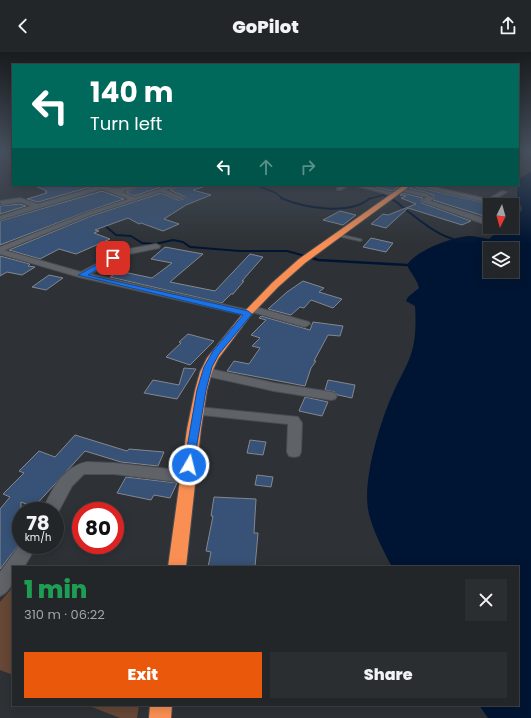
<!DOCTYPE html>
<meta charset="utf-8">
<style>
:root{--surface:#222628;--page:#2a2e30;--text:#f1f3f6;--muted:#a2a5a8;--line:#3f4345;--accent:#ea580c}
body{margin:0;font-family:Poppins,sans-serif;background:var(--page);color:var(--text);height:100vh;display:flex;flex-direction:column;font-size:15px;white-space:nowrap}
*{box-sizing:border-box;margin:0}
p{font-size:13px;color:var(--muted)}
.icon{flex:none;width:22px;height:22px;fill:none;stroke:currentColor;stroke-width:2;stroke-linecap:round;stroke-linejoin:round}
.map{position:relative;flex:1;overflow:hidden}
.side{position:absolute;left:12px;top:514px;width:507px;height:140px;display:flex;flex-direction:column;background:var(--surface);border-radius:0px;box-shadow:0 2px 10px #0003,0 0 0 1px var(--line)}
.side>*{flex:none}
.hud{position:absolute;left:12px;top:12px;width:507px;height:122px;border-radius:0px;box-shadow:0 2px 10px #0003,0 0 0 1px var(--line);background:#00695c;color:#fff;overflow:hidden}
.needle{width:26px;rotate:185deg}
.fabs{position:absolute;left:483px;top:146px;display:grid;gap:8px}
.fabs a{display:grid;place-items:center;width:36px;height:36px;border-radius:0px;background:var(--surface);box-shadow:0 2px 10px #0003,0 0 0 1px var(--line);font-size:20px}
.speed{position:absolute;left:12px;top:450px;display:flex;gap:8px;font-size:20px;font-weight:700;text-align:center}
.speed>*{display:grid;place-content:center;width:52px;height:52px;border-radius:50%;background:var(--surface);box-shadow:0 2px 10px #0003,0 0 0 1px var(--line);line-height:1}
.speed small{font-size:10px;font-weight:400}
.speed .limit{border:6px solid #d22;background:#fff;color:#111}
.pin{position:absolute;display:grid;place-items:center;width:34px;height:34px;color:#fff;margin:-17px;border-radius:8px;box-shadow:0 2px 6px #0006}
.me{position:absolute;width:44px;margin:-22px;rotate:8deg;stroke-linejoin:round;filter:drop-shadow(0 0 3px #0008)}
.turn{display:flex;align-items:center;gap:14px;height:84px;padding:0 12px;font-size:18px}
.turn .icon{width:52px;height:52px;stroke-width:2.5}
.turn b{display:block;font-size:28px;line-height:34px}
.lanes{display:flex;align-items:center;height:38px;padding:0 12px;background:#0003;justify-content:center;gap:20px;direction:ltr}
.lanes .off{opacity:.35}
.round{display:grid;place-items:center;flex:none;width:42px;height:42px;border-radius:0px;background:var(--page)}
.head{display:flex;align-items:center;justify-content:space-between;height:68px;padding:0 12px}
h1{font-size:24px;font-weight:800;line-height:30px;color:#1e9e55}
.cta{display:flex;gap:8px;margin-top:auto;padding:8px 12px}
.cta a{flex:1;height:46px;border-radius:0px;background:var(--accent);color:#fff;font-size:16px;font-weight:800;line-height:46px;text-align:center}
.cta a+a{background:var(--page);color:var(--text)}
header{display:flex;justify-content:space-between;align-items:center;height:52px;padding:0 12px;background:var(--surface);font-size:18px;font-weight:800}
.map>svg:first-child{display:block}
.green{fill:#674736}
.water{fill:#001533;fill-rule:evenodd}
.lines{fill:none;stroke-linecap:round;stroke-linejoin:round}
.stream-far2{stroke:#001533;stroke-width:1.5}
.stream-far1{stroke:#001533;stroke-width:2}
.stream{stroke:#001533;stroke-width:2.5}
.building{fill:#375276;stroke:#84878d}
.lane-casing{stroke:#4a4d51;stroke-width:2}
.street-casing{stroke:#4a4d51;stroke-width:2}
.secondary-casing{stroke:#4a4d51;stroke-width:2}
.highway-casing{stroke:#4a4d51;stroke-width:2}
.lane{fill:#5f6368;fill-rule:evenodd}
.street{fill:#5f6368;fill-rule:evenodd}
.secondary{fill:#5f6368;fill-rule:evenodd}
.highway{fill:#fa8f54;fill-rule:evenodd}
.route{fill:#1a73e8;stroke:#114b97}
</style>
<header><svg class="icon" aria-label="back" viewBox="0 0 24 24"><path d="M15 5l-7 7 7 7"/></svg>GoPilot<svg class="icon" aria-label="share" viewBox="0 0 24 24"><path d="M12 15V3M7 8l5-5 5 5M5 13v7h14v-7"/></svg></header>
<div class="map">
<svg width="531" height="666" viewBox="0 0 531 666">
<rect width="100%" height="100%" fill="#2e3236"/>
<g class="green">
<polygon points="13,535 13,623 0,618 0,550"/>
<polygon points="87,653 139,653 137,666 120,666"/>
</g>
<path class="water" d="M531,120V666H488L479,653H518V515H392C384,500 373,479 369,462C361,431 380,370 393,341C399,327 408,313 412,299C416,286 416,268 415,254L406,249L408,245L419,236C417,227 411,222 407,213C415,199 454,184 470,184C476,184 483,186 489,187L502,175H512V165L517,160H521L522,156L517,146L518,127ZM490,197H512V219H490Z"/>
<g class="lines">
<g class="stream-far2">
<polyline points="75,133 95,141 98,145"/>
<polyline points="256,133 276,141 283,147"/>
<polyline points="369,147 383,143 392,147"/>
</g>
<g class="stream-far1">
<path d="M281,146C304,156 350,164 370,146"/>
<path d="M390,146C398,150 403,156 410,161C423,171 437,182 453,187"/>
<polyline points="103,172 116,183 131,184 142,191 155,192 173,188 183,190 190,195 240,199 287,199 316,207"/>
</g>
<polyline class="stream" points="312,206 318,208 407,213"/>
</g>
<g class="building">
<polygon points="33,133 97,133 38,150 27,147 47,141 45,140 47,139"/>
<polygon points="143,133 167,133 134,144 126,140"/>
<polygon points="182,133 203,133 203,135 193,138 211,143 186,153 164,167 179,172 163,179 141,171 139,172 128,166 95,178 99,179 94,181 110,187 76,202 59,197 40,207 9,198 91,164 161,141 178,148 184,147 185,145 170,138"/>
<polygon points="375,133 401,133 393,139 375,135"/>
<polygon points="412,134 490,152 490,166 433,148 435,144 428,141 409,136"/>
<polygon points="102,139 124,147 86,160 0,193 0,169"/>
<polygon points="403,141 423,146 422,148 422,151 471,169 462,173 408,156 386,176 371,172 383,162 388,163 416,152 401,146 406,144 400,143"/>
<polygon points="20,152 26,154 0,162 0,154"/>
<polygon points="340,159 356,163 343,173 323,168"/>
<polygon points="371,186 393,191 386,200 363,195"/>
<polygon points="165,195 203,202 170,230 215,239 250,202 263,205 242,229 244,229 233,242 231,242 222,251 110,225 119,219 152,226 172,211 151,207"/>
<polygon points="0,204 30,212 28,214 35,215 22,223 7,220 0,224"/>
<polygon points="49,223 63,226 46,238 32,235"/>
<polygon points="303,229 324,236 319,240 342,247 333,256 311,248 304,256 300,255 291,263 268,257 287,240"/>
<polygon points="261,264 310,278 313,270 343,274 340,284 328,283 314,309 316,309 311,316 305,334 227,319 234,309 249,312 260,296 252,294 260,286 251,283 266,268 259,266"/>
<polygon points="188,282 214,289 190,313 166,305 181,291 179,290"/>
<polygon points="184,316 196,317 177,347 144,341 153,328 179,333"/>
<polygon points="328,328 355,333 352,346 338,343 335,340 325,338"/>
<polygon points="305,345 328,350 322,364 299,359"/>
<polygon points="75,383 127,399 129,397 164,400 158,414 121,410 85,399 34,455 21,450 21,490 0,517 0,457 10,445 3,442 24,421 19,419 39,399 55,405"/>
<polygon points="250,388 266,390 263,403 247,401"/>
<polygon points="257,423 273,425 271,435 255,433"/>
<polygon points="126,425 177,431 170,446 154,443 151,448 117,441"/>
<polygon points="214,445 256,447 254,481 258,481 255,515 208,515 211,500 206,499 213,464 211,464"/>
</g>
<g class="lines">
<g class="lane-casing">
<polygon id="lane" points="338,182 360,187 362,188 360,189 338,184"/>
</g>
<g class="street-casing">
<g id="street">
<path d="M102,133H111L108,135C119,139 130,133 142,133L122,140L136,146L137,147L134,149L102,137L0,168V164L31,154L20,150L1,153L0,149L20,146L38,152Z"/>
<polygon points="342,133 350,133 341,138 337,138 337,136"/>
<polygon points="352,133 363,133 398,142 395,144"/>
<polygon points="413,133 424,133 488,147 502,139 507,140 489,151"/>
<polygon points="402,136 428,142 429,144 434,145 430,149 490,168 490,171 484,172 423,150 423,148 427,145 400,139 399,138"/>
<polygon points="159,137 163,137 184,146 179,147 159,139"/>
<polygon points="156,192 160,194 159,196 129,202 90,222 248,258 249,255 252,254 309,270 310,272 305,275 252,260 251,263 248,264 79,225 0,202 0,197 81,220 123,198"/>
<polygon points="206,316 274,331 331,340 335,341 337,344 335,347 331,348 274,339 202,323 200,320 202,317"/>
<polygon points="198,355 298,365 302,371 301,400 299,404 294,405 289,404 287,400 288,372 193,362 192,359 193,356"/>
<path d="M87,410L114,411L187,419L192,421L194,425L192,429L187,431L114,422H84L72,434L56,464L55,459H42C52,438 62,415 87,410Z"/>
<path d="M21,491V493H37L24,515H13C13,528 13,538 0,544V520Z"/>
</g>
</g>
<g class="secondary-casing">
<polygon id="secondary" points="172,133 181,133 90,163 0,200 0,195 86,161"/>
</g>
<g class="highway-casing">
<g id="highway">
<polygon points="404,133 411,133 305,211 278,235 251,263 218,307 212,320 207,338 201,377 186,515 168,515 187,377 195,338 200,320 207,306 245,259 272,231 299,207"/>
<polygon points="150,653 172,653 171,666 149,666"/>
</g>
</g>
<use href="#lane" class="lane"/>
<use href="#street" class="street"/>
<use href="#secondary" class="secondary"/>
<use href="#highway" class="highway"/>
</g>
<linearGradient id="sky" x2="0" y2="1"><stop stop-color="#191c1e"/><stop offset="0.52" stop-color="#464f5d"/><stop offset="1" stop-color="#464f5d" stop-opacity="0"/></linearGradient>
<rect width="531" height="192" fill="url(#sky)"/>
<polygon class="route" points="113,204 115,204 115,207 88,223 248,259 252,262 219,302 212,315 206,338 193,416 189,417 185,416 184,413 197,338 204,315 213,299 243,263 78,223"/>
</svg>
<div class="fabs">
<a><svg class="needle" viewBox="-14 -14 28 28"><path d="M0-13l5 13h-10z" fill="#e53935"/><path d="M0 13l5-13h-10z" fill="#a2a5a8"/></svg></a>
<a><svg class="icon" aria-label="layers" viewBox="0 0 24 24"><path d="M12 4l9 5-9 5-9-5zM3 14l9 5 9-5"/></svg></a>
</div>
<div class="speed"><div>78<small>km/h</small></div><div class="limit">80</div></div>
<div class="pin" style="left:113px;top:206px;background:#d93025"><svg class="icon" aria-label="arrive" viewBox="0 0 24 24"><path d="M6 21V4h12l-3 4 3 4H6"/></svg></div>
<svg class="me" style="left:189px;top:413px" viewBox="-20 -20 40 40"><circle r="17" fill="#1a73e8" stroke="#fff" stroke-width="3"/><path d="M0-11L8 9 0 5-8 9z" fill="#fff"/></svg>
<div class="hud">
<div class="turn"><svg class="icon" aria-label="left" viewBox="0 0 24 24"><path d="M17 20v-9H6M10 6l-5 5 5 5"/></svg><div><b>140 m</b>Turn left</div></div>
<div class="lanes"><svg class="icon" aria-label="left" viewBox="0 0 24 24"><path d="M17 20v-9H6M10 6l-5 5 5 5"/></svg><svg class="icon off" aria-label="ahead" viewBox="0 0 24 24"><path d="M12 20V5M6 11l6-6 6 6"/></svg><svg class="icon off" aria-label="right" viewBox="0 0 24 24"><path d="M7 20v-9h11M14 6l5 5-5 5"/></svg></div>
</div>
<section class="side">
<div class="head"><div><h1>1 min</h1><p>310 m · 06:22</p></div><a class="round"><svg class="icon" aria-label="close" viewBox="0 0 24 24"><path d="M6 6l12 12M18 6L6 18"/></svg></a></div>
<div class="cta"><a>Exit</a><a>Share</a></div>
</section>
</div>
